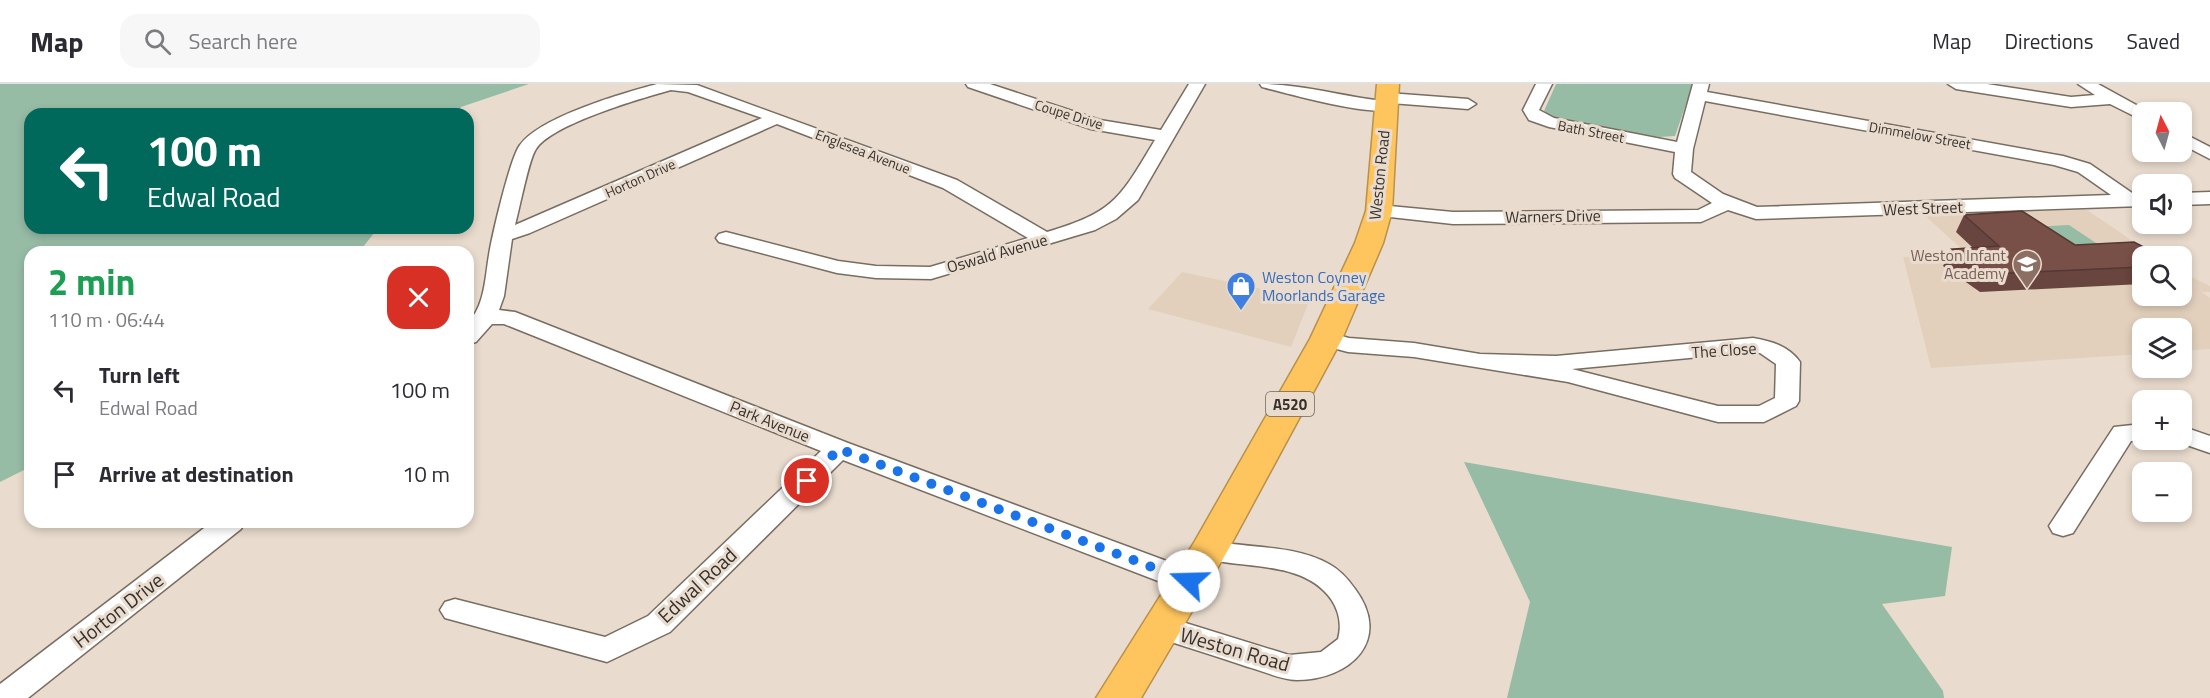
<!DOCTYPE html>
<meta charset="utf-8">
<style>
:root{--surface:#fff;--page:#f7f7f7;--text:#2b2b33;--muted:#7c7c81;--line:#e1e1e2}
body{margin:0;font-family:"Titillium Web",sans-serif;background:var(--page);color:var(--text);height:100vh;display:flex;flex-direction:column;font-size:22px;white-space:nowrap}
*{box-sizing:border-box;margin:0}
p{font-size:20px;color:var(--muted)}
.icon{flex:none;width:33px;height:33px;fill:none;stroke:currentColor;stroke-width:2;stroke-linecap:round;stroke-linejoin:round}
.map{position:relative;flex:1;overflow:hidden}
.panel{position:absolute;left:24px;top:162px;width:450px;height:282px;display:flex;flex-direction:column;background:var(--surface);border-radius:18px;box-shadow:0 3px 9px #0003}
.panel>*{flex:none}
.banner{position:absolute;left:24px;top:24px;width:450px;height:126px;border-radius:18px;box-shadow:0 3px 9px #0003;background:#00695c;color:#fff;overflow:hidden}
.needle{width:39px;rotate:354deg}
.buttons{position:absolute;left:2132px;top:18px;display:grid;gap:12px}
.buttons a{display:grid;place-items:center;width:60px;height:60px;border-radius:12px;background:var(--surface);box-shadow:0 3px 9px #0003;font-size:30px}
.pin{position:absolute;display:grid;place-items:center;width:51px;height:51px;color:#fff;margin:-26px;border:3px solid #fff;border-radius:50%;box-shadow:0 2px 6px #0007}
.me{position:absolute;width:66px;margin:-33px;rotate:291deg;stroke-linejoin:round;filter:drop-shadow(0 0 4px #0008)}
.turn{display:flex;align-items:center;gap:21px;height:126px;padding:0 24px;font-size:27px}
.turn .icon{width:78px;height:78px;stroke-width:2.5}
.turn b{display:block;font-size:42px;line-height:51px}
.round{display:grid;place-items:center;flex:none;width:63px;height:63px;border-radius:18px;background:var(--page)}
.summary{display:flex;align-items:center;justify-content:space-between;height:102px;padding:0 24px}
h1{font-size:36px;font-weight:700;line-height:45px;color:#1e9e55}
ul{padding:0;list-style:none}
li{display:flex;align-items:center;gap:18px;height:84px;padding:0 24px}
li div{flex:1}
li b{display:block;font-size:22px}
li em{font-style:normal}
header{display:flex;align-items:center;gap:36px;box-sizing:border-box;height:84px;padding:0 30px;background:var(--surface);border-bottom:2px solid var(--line)}
header strong{font-size:28px}
nav{display:flex;gap:33px;margin-inline-start:auto;font-size:21px}
.search{width:420px;height:54px;background:var(--page);display:flex;align-items:center;gap:15px;box-sizing:border-box;padding:0 21px;border-radius:18px;color:var(--muted);font-size:22px}
.map>svg:first-child{display:block}
.built{fill:#e2d0bc}
.green{fill:#97bca6}
.lines{fill:none;stroke-linecap:round;stroke-linejoin:round}
.minor-casing{stroke:#786d60;stroke-width:3}
.highway-casing{stroke:#b8914c;stroke-width:3}
.minor{fill:#fff;fill-rule:evenodd}
.highway{fill:#fec45d;fill-rule:evenodd}
.wall{fill:#68453e}
.building{fill:#795048;stroke:#553832;stroke-width:1.5}
.route{stroke:#1a73e8;stroke-width:10;stroke-dasharray:0 18}
.labels{text-anchor:middle;dominant-baseline:central;stroke-width:6;stroke-linejoin:round;paint-order:stroke}
.far-street-label{font-size:14px;fill:#36312c;stroke:#e9dcce}
.shield{fill:#e9dcce;stroke:#6c645d;stroke-width:1.5}
.shield-label{font-size:15px;font-weight:bold;fill:#36312c}
.street-label{font-size:16px;fill:#36312c;stroke:#e9dcce}
.education-label{font-size:16px;fill:#785e54;stroke:#e9dcce;text-anchor:end}
.shop-label{font-size:16px;fill:#366cbe;stroke:#e9dcce;text-anchor:start}
.near-street-label{font-size:20px;fill:#36312c;stroke:#e9dcce}
</style>
<header>
<strong>Map</strong>
<div class="search"><svg class="icon" aria-label="search" viewBox="0 0 24 24"><circle cx="10" cy="10" r="6"/><path d="M15 15l6 6"/></svg>Search here</div>
<nav><a>Map</a><a>Directions</a><a>Saved</a></nav>
</header>
<div class="map">
<svg width="2210" height="614" viewBox="0 0 2210 614">
<rect width="100%" height="100%" fill="#e9dcce"/>
<g class="built">
<polygon points="2087,126 2155,172 2142,172 2142,212 2181,212 2181,188 2210,202 2210,208 2202,208 2210,214 2210,265 2181,267 2181,244 2142,244 2142,270 1931,284 1903,173 1966,169 1923,130"/>
<polygon points="1182,188 1310,215 1291,263 1148,225"/>
</g>
<g class="green">
<polygon points="0,0 529,0 461,23 457,30 30,30 30,144 378,144 359,168 30,168 30,383 0,398"/>
<polygon points="1556,0 1693,0 1675,52 1659,53 1555,35 1544,27"/>
<polygon points="2069,141 2108,167 2068,169 2030,143"/>
<polygon points="1464,378 1952,463 1945,512 1882,520 1943,607 1944,614 1507,614 1530,518"/>
</g>
<g class="lines">
<g class="minor-casing">
<g id="minor">
<path d="M657,0L697,1L957,96L1047,148C1115,128 1120,114 1155,56L1091,45L968,3L966,0H990L1100,36L1161,46L1189,0H1205L1138,116L1116,135L1095,146L931,195L876,194L837,189L719,158L716,154L719,150L726,148L838,177L876,182L930,183L1028,154L943,104L777,40L530,149L512,155L504,212L499,226L515,228L848,359L1199,489L1203,497L1199,505L1189,508L1179,505L843,376L670,548L607,578L445,534L440,526L445,518L455,515L605,553L648,532L821,367L504,240H492L476,258L468,260V239C485,221 485,194 489,171C492,152 510,74 520,61C540,33 623,9 657,0ZM671,6L688,8L762,34L515,141C519,127 529,74 536,65C552,40 642,14 671,6Z"/>
<path d="M1260,0C1301,0 1341,12 1382,17L1380,14L1382,11L1388,9L1468,15L1476,20L1468,25L1391,19L1394,23C1384,37 1282,8 1262,3Z"/>
<path d="M1536,0H1552L1539,26L1554,34L1677,58L1693,0H1709L1707,8L2063,72L2090,80L2135,111L2142,110V122L1756,135L1728,126L1701,138L1453,140L1372,131L1369,127L1379,121L1453,128L1698,126L1712,119L1675,94L1673,90L1675,68L1549,43L1529,36L1523,26ZM1705,17L2054,81L2078,88L2111,111L1757,123L1723,110L1691,88L1693,65Z"/>
<polygon points="1948,0 1987,0 2071,13 2095,11 2078,0 2098,0 2149,28 2142,28 2142,36 2110,20 2071,23 1956,5"/>
<polygon points="2181,48 2210,63 2210,75 2181,60"/>
<polygon points="2210,108 2210,120 2181,121 2181,109"/>
<path d="M1326,248L1349,254L1414,259L1480,270L1556,272L1753,254C1771,257 1789,262 1800,278L1799,317L1796,322L1764,338H1718L1568,298L1414,273L1348,268L1318,260L1315,255L1318,250ZM1753,268L1760,269L1776,280L1775,314L1759,322H1718L1572,285Z"/>
<polygon points="2142,340 2144,356 2131,357 2073,449 2063,452 2053,449 2049,442 2114,343"/>
<polygon points="2181,342 2210,352 2210,369 2172,356 2181,356"/>
<polygon points="212,438 245,438 241,445 28,614 0,614 0,600"/>
<path d="M1209,456C1248,465 1293,460 1329,480C1340,486 1348,495 1355,505C1393,556 1350,596 1297,596C1281,596 1264,587 1248,583C1216,572 1184,562 1152,552L1148,544L1152,536L1163,532L1289,571L1321,568L1338,555C1342,541 1339,527 1331,515C1302,475 1242,486 1199,473L1195,466L1199,459Z"/>
</g>
</g>
<g class="highway-casing">
<polygon id="highway" points="1377,0 1399,0 1392,127 1383,159 1342,255 1228,466 1141,614 1096,614 1195,457 1310,255 1355,159 1366,127"/>
</g>
<use href="#minor" class="minor"/>
<use href="#highway" class="highway"/>
</g>
<polygon class="wall" points="1964,131 2075,161 2142,172 2142,200 1980,208 1943,182 1952,165 1973,164 1956,148"/>
<polygon class="building" points="2022,127 2075,161 2134,158 2161,172 2142,172 2142,183 1989,190 1952,165 1999,162 1964,131"/>
<g class="lines">
<polyline class="route" points="807,397 839,365 1189,497"/>
</g>
<defs>
<g id="school-pin" transform="scale(1.5)"><path d="M0 17L-7.5 6A9.5 9.5 0 1 1 7.5 6Z" fill="#8d6e63" stroke="#e9dcce"/><path d="M0-5L7-2L0 1L-7-2ZM-4 1L0 2.5L4 1V4Q0 6-4 4Z" fill="#fff"/></g>
<g id="shop-pin" transform="scale(1.5)"><path d="M0 17L-7.5 6A9.5 9.5 0 1 1 7.5 6Z" fill="#3f7fe0" stroke="#e9dcce"/><path d="M-5-2.5h2.3a2.7 3.5 0 0 1 5.4 0H5L5.5 6h-11ZM-1.5-2.5h3a1.5 2.3 0 0 0-3 0Z" fill="#fff"/></g>
</defs>
<g fill-rule="evenodd">
<use href="#school-pin" x="2027" y="180"/>
<use href="#shop-pin" x="1241" y="202"/>
</g>
<g class="labels">
<g class="far-street-label">
<text transform="translate(1069 30) rotate(17)">Coupe Drive</text>
<text transform="translate(1591 47) rotate(11)">Bath Street</text>
<text transform="translate(1920 51) rotate(10)">Dimmelow Street</text>
<text transform="translate(863 67) rotate(21)">Englesea Avenue</text>
<text transform="translate(640 94) rotate(-24)">Horton Drive</text>
</g>
<rect class="shield" x="1266" y="308" width="48" height="24" rx="4.5"/>
<g class="shield-label">
<text x="1290" y="320">A520</text>
</g>
<g class="street-label">
<text transform="translate(1379 91) rotate(-84)">Weston Road</text>
<text transform="translate(1923 124) rotate(-2)">West Street</text>
<text transform="translate(1553 132) rotate(-1)">Warners Drive</text>
<text transform="translate(997 169) rotate(-16)">Oswald Avenue</text>
<text transform="translate(1724 266) rotate(-4)">The Close</text>
<text transform="translate(770 337) rotate(22)">Park Avenue</text>
</g>
<g class="education-label">
<text x="2006" y="171">Weston Infant<tspan x="2006" dy="18">Academy</tspan></text>
</g>
<g class="shop-label">
<text x="1262" y="193">Weston Coyney<tspan x="1262" dy="18">Moorlands Garage</tspan></text>
</g>
<g class="near-street-label">
<text transform="translate(697 501) rotate(-43)">Edwal Road</text>
<text transform="translate(118 526) rotate(-38)">Horton Drive</text>
<text transform="translate(1235 565) rotate(16)">Weston Road</text>
</g>
</g>
</svg>
<div class="buttons">
<a><svg class="needle" viewBox="-14 -14 28 28"><path d="M0-13l5 13h-10z" fill="#e53935"/><path d="M0 13l5-13h-10z" fill="#7c7c81"/></svg></a>
<a><svg class="icon" aria-label="sound" viewBox="0 0 24 24"><path d="M4 9h4l5-4v14l-5-4H4zM17 9q2 3 0 6"/></svg></a>
<a><svg class="icon" aria-label="search" viewBox="0 0 24 24"><circle cx="10" cy="10" r="6"/><path d="M15 15l6 6"/></svg></a>
<a><svg class="icon" aria-label="layers" viewBox="0 0 24 24"><path d="M12 4l9 5-9 5-9-5zM3 14l9 5 9-5"/></svg></a>
<a>+</a>
<a>−</a>
</div>
<div class="pin" style="left:807px;top:397px;background:#d93025"><svg class="icon" aria-label="arrive" viewBox="0 0 24 24"><path d="M6 21V4h12l-3 4 3 4H6"/></svg></div>
<svg class="me" style="left:1189px;top:497px" viewBox="-20 -20 40 40"><circle r="19" fill="#fff"/><path d="M0-13L10 11 0 6-10 11z" fill="#1a73e8"/></svg>
<div class="banner">
<div class="turn"><svg class="icon" aria-label="left" viewBox="0 0 24 24"><path d="M17 20v-9H6M10 6l-5 5 5 5"/></svg><div><b>100 m</b>Edwal Road</div></div>
</div>
<section class="panel">
<div class="summary"><div><h1>2 min</h1><p>110 m · 06:44</p></div><a class="round" style="background:#d93025;color:#fff"><svg class="icon" aria-label="close" viewBox="0 0 24 24"><path d="M6 6l12 12M18 6L6 18"/></svg></a></div>
<ul>
<li><svg class="icon" aria-label="left" viewBox="0 0 24 24"><path d="M17 20v-9H6M10 6l-5 5 5 5"/></svg><div><b>Turn left</b><p>Edwal Road</p></div><em>100 m</em></li>
<li><svg class="icon" aria-label="arrive" viewBox="0 0 24 24"><path d="M6 21V4h12l-3 4 3 4H6"/></svg><div><b>Arrive at destination</b></div><em>10 m</em></li>
</ul>
</section>
</div>
